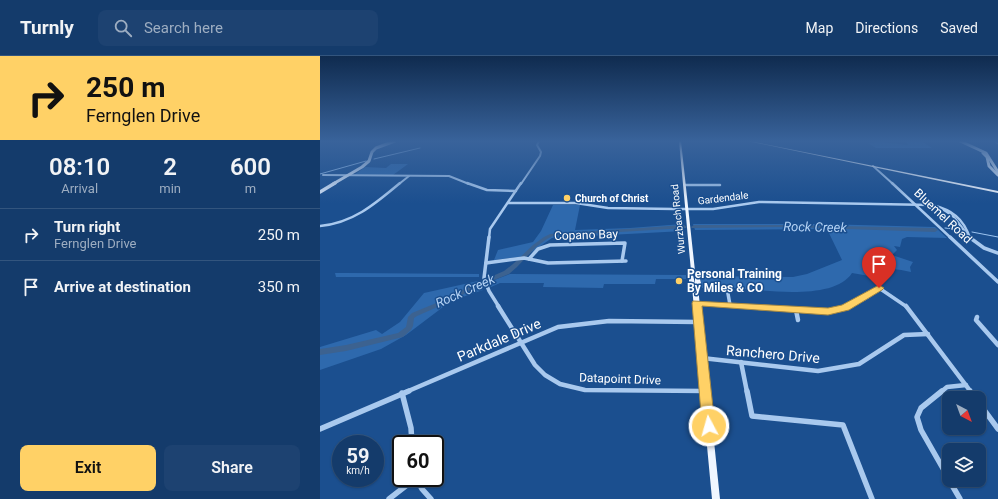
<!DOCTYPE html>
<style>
:root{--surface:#143b6b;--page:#1d4271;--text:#f1f3f6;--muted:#9dadc1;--line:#33557e;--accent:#ffd166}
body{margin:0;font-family:Roboto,sans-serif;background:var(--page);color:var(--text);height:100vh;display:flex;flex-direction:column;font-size:15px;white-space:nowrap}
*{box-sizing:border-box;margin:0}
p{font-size:13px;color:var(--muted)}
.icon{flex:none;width:22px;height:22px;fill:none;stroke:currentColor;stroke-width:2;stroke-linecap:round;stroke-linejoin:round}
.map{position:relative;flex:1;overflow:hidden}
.details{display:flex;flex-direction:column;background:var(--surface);width:320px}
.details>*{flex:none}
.top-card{background:#ffd166;color:#111;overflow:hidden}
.needle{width:26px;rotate:139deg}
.tools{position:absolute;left:622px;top:335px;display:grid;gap:8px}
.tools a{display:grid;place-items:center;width:44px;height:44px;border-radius:8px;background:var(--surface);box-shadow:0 1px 3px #0004,0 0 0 1px var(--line);font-size:20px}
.speed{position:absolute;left:12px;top:379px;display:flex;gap:8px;font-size:20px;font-weight:700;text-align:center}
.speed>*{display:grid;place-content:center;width:52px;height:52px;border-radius:50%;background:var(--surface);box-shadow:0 1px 3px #0004,0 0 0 1px var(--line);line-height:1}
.speed small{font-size:10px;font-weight:400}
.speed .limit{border:2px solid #111;border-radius:6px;background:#fff;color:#111}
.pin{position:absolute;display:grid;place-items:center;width:34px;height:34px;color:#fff;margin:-41px -17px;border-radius:50% 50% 50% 0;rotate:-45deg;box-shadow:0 0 4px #0007}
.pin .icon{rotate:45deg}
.me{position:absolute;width:44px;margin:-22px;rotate:354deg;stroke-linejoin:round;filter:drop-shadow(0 0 3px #0008)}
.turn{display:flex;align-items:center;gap:14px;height:84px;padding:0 20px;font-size:18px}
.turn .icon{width:52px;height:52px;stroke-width:2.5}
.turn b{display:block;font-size:28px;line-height:34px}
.eta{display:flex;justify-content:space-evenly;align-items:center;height:68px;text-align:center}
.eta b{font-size:24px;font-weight:600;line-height:28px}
.cta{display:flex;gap:8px;margin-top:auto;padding:8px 20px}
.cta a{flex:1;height:46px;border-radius:8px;background:var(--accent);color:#111;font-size:16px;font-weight:600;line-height:46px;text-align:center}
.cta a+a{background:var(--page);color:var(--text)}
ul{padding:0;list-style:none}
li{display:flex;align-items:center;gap:12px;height:52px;padding:0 20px;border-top:1px solid var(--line)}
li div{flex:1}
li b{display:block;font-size:15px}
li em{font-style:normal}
header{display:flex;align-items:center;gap:24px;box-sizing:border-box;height:56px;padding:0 20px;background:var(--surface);border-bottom:1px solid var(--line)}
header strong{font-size:19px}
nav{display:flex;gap:22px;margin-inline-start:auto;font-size:14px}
.search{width:280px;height:36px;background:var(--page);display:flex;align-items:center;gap:10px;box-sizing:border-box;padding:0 14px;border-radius:8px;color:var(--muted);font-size:15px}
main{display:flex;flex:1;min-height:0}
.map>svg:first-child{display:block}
.green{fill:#2e69ad}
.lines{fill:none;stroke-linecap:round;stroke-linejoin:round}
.stream{stroke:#9cc4f0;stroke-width:1}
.river{fill:#3c6290;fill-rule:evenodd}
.street-far4{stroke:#a9c9ee;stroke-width:2}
.street-far3{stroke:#a9c9ee;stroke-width:2.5}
.street-far2{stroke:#a9c9ee;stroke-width:3.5}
.street-far1{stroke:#a9c9ee;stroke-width:4.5}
.street{stroke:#a9c9ee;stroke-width:5.5}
.secondary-far1{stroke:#d6e6fa;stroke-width:3}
.secondary{stroke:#d6e6fa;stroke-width:3.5}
.primary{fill:#f0f6ff;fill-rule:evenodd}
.route{fill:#ffd166;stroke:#a68842}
.poi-dot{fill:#ffd166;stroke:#1b4f8f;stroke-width:1.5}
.labels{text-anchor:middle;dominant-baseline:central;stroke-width:3;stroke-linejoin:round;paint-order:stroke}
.far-poi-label{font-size:10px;font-weight:bold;fill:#fff;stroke:#1b4f8f;text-anchor:start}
.far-street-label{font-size:10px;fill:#fff;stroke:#1b4f8f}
.street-label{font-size:12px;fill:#fff;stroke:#1b4f8f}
.poi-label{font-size:12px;font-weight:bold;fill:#fff;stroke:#1b4f8f;text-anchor:start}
.water-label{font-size:13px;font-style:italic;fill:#b5d3f5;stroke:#1b4f8f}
.near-street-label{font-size:14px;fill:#fff;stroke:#1b4f8f}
</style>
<header>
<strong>Turnly</strong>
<div class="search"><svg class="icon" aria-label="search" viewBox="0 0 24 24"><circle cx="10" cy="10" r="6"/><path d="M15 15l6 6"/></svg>Search here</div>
<nav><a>Map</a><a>Directions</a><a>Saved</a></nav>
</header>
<main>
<section class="details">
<div class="top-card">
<div class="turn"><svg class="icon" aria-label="right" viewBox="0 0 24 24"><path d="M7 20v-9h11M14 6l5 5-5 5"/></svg><div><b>250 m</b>Fernglen Drive</div></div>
</div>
<div class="eta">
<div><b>08:10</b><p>Arrival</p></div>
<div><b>2</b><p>min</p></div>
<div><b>600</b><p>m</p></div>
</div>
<ul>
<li><svg class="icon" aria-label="right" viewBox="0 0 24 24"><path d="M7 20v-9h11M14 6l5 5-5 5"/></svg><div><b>Turn right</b><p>Fernglen Drive</p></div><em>250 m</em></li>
<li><svg class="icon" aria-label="arrive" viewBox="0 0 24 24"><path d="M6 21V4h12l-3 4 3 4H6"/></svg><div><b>Arrive at destination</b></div><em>350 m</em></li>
</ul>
<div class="cta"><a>Exit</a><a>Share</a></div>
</section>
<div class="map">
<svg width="678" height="443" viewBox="0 0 678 443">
<rect width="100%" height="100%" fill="#1b4f8f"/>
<g class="green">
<polygon points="586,85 601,85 612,92 556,92 548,87 561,86 588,89"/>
<polygon points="71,108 88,108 73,119 34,119 45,111 66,112"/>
<polygon points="233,149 260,149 255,174 310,172 363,168 364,175 232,182 206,200 174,204 178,194 213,186 221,175"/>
<path d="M373,168H501L615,171L627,182L587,181L582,183L580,191L574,190L577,194L572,199L593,206L590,211L591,216C576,213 566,210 555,221L532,217C513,247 435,233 403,231V233L382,232L380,220L473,221L487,218L522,204L507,173L375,174Z"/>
<polygon points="15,217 28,217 159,218 159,221 16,221"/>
<polygon points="190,218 366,219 366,223 336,223 335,228 284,228 283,232 223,231 224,227 180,227 171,231 169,226"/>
<polygon points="158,225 163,234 131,245 86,279 61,293 0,314 0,291 56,274 62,278 80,266 104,237"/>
</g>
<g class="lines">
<g class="stream">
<polyline points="674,85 678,88"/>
<polyline points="54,103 100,92"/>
<polyline points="0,118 46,105"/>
<polyline points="625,172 635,173"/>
<polyline points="652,176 678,181"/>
</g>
<g class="river">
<polygon points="364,169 367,171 366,172 233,180 227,183 216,191 197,211 189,218 157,231 131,245 97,260 94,262 93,270 91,274 83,281 26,295 0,299 0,293 26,289 78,277 86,271 88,261 92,257 126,243 152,229 184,215 193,208 213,189 224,181 230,178"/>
<polygon points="374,169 469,169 615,172 618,174 615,176 469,171 372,172 371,171"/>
</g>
<g class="street-far4">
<polyline points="553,110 573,128"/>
<polyline points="3,119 129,120 149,128"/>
<polyline points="79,128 89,120"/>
<polyline points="201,128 220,100 221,96 217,89 219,85"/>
</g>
<g class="street-far3">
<polyline points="147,127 167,134 196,135"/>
<polyline points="572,127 631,182"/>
<polyline points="365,129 400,129"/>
<path d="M188,147H256L288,152L354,153H393L439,146L612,149C632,154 643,162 650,182"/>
<polyline points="624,154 633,160 650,182"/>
<path d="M0,170C33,167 55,148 80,127"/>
<polyline points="169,182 170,173 201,127"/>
</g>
<g class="street-far2">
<polyline points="169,181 164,222 169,235 179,251"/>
<polyline points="630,181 678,226"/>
<polyline points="649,181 650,183"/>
<polyline points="649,181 664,192 678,197"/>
<polyline points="209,203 218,193 230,189 305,187 302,205"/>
<polyline points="166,207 204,202 228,207 306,205"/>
<polyline points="407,232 410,249"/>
<polyline points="559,232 587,251"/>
<polyline points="376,247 436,251"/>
<path d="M527,251C539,246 559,238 561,224"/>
</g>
<g class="street-far1">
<polyline points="178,250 215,309 225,319 240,328 265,334 385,335"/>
<polyline points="419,250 513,255 530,250"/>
<polyline points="586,250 651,336"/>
<polyline points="476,254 478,264"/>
<polyline points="657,261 656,264 678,289"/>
<polyline points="382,302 498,315 539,308 584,279 608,278"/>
<polyline points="421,306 427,336"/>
<polyline points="86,336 238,271 289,265 378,266"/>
<polyline points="621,336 627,331 646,329"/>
</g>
<g class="street">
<polyline points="427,335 432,360 523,369 552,443"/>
<polyline points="622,335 601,352 597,361 601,374 629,423"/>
<polyline points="650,335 655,342"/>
<polyline points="82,337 91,372 92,388"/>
<polyline points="659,347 678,373"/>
<polyline points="0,373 89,335"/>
<polyline points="629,424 640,443"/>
<polyline points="69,443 96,422 102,433 111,443"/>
</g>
<g class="secondary-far1">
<polyline points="640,85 666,97 678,116"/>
<polyline points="663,97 667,101 669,110 678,119"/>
<polyline points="13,128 42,111 49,105 52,96 56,92 75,85"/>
</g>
<polyline class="secondary" points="0,136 15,127"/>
<g class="primary">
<path d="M359,85H361L375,215L379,219L381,227L378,231L400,443H392L372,231C368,227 368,220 371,215ZM373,219H375V228Z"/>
<polygon points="427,85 430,85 678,135 678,137"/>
</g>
</g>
<linearGradient id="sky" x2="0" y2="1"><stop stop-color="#0f2b4f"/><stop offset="0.58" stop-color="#39639b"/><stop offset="1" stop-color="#39639b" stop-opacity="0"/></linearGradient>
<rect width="678" height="147" fill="url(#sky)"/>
<polygon class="route" points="559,229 564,232 562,234 529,254 508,259 382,250 395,370 393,375 389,376 384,375 382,370 372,247 373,245 508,252 522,249"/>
<g class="poi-dot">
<circle cx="247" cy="142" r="4"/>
<circle cx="359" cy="225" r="4"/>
</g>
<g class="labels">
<g class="far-poi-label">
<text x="255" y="142">Church of Christ</text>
</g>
<g class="far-street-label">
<text transform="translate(403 142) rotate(-7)">Gardendale</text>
<text transform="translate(358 163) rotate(-96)">Wurzbach Road</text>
</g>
<g class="street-label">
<text transform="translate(623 160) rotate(43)">Bluemel Road</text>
<text transform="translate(266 179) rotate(-2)">Copano Bay</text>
<text transform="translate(300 323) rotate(2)">Datapoint Drive</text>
</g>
<g class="poi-label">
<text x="367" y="218">Personal Training<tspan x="367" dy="14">By Miles &amp; CO</tspan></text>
</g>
<g class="water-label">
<text transform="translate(495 171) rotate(1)">Rock Creek</text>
<text transform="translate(145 235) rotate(-24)">Rock Creek</text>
</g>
<g class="near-street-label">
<text transform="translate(179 284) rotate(-23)">Parkdale Drive</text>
<text transform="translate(453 298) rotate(5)">Ranchero Drive</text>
</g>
</g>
</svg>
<div class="tools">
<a><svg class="needle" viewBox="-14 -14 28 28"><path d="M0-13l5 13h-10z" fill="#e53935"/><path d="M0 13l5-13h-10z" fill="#9dadc1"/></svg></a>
<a><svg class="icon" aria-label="layers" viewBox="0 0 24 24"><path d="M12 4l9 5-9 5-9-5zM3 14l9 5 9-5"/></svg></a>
</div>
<div class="speed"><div>59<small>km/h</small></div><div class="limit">60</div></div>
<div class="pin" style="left:559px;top:232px;background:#d93025"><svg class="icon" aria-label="arrive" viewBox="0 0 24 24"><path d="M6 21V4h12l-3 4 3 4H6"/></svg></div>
<svg class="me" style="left:389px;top:370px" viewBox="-20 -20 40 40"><circle r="17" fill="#ffd166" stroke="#fff" stroke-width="3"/><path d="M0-11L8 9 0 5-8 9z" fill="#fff"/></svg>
</div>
</main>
